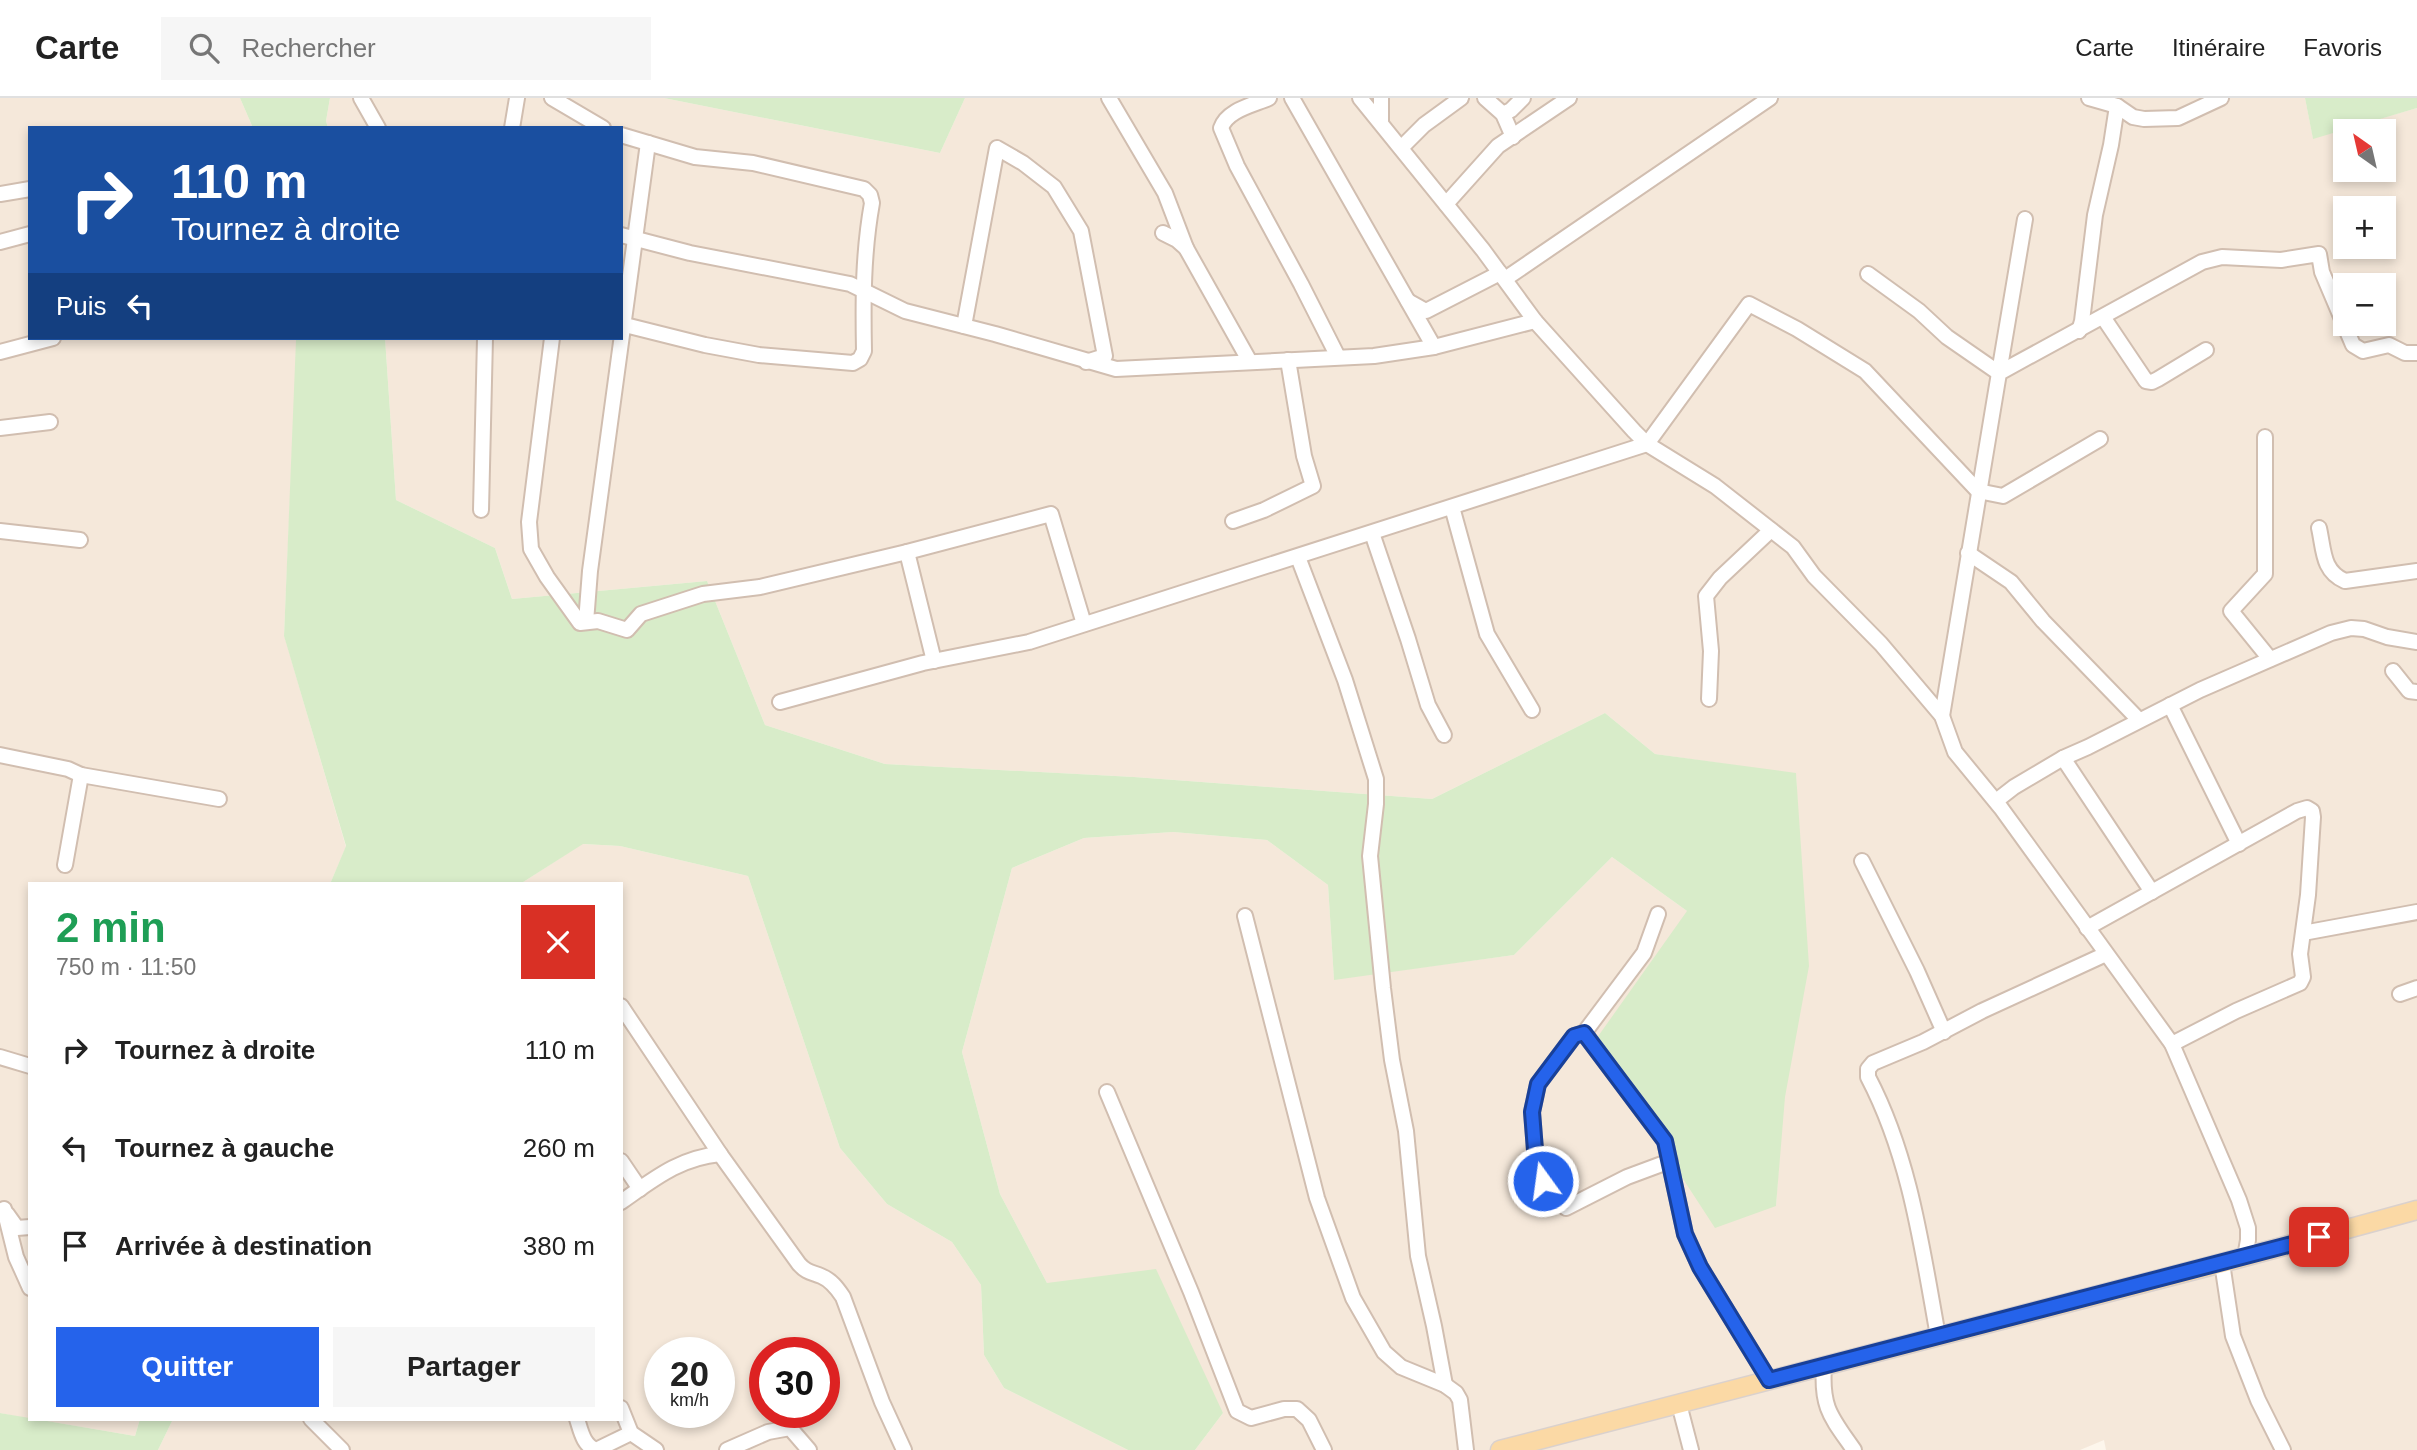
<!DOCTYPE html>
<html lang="fr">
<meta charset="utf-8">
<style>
:root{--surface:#fff;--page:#f6f6f6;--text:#222;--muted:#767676;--line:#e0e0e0;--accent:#2563eb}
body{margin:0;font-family:Arial,sans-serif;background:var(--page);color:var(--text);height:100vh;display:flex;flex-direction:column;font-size:26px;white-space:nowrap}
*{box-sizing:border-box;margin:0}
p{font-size:23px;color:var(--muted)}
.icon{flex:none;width:38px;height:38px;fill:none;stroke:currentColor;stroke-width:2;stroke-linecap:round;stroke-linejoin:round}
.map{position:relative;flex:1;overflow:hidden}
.drawer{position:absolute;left:28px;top:784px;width:595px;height:539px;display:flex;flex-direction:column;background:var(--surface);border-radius:0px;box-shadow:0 4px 10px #0003}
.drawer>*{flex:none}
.top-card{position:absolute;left:28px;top:28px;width:595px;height:214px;border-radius:0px;box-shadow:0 4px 10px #0003;background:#1a4fa0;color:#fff;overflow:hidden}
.needle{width:46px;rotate:326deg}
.controls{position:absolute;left:2333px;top:21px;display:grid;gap:14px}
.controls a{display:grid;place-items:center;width:63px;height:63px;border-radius:0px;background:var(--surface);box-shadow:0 4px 10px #0003;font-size:35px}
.speed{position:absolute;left:644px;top:1239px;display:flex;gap:14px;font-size:35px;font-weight:700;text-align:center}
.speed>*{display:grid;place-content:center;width:91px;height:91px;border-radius:50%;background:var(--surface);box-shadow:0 4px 10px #0003;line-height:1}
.speed small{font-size:18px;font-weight:400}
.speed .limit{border:10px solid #d22;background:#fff;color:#111}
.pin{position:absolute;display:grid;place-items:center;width:60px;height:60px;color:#fff;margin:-30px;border-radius:14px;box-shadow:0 4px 10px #0006}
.me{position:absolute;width:77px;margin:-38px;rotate:346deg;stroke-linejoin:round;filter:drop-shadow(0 0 5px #0008)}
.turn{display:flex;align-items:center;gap:24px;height:147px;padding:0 28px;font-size:32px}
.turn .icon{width:91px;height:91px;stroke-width:2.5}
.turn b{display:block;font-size:49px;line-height:60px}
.then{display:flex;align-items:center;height:66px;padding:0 28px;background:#0003;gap:14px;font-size:26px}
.round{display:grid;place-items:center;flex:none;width:74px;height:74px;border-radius:0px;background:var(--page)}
.head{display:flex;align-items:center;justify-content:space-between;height:119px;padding:0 28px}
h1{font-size:42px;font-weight:600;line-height:52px;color:#1e9e55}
.cta{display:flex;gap:14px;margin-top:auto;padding:14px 28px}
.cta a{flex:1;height:80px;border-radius:0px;background:var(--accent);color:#fff;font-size:28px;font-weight:600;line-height:80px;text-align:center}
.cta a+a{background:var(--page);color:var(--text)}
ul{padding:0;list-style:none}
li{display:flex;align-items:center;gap:21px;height:98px;padding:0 28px}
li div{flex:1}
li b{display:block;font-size:26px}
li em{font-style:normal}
header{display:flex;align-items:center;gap:42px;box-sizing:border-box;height:98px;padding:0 35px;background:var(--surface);border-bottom:2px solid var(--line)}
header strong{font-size:33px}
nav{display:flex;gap:38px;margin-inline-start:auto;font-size:24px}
.search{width:490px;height:63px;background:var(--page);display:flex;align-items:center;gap:18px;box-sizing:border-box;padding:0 24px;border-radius:0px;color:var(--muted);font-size:26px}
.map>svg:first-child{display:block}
.residential{fill:#f5e8da;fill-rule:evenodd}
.green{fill:#d8ecc9}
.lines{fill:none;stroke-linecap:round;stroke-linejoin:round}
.minor-casing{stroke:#d1beb0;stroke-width:18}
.major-casing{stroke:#dad1cd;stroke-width:21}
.minor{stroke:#fff;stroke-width:14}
.major{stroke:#fbd9a5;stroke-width:18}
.route-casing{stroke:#184099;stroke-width:18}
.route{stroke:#2563eb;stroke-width:12}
</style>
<header>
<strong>Carte</strong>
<div class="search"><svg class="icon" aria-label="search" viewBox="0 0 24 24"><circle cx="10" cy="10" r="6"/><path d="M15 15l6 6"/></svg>Rechercher</div>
<nav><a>Carte</a><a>Itinéraire</a><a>Favoris</a></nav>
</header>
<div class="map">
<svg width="2417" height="1352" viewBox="0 0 2417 1352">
<rect width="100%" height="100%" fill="#fdf6ec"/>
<g class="residential">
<polygon points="0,0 240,0 253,30 30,30 30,240 361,240 297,242 284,537 346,749 330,786 30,786 30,1321 0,1315"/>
<path d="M330,0H664L940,55L965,0H2305L2313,40L2417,10V1352H2106L2104,1342L2080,1352H1195L1223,1315L1047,1185L1000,1096L962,954L1012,770L1084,740L1173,734L1267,742L1328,787L1334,881L1514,857L1612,759L1687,813L1776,1108L1800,762L1796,676L1655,656L1605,615L1432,701L1134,679L885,666L765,627L707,483L512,501L495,450L396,402L385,240H621V30H328L326,23ZM2345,33H2384V72H2345ZM2345,110H2384V149H2345ZM2345,187H2384V226H2345Z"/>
<path d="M582,746L620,748L748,778L840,1050L887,1106L952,1144L981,1187L984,1257L1004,1290L1128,1352H158L173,1321H621V786H520ZM660,1255H719V1314H660ZM765,1255H824V1314H765Z"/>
<polygon points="34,1321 140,1321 135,1338"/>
</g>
<g class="green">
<polygon points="240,0 330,0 326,23 328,30 253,30"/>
<polygon points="664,0 965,0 940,55"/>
<polygon points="2305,0 2417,0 2417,10 2313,41"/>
<polygon points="385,240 396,402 495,450 512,501 707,483 765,627 885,666 1134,679 1432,701 1605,615 1655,656 1796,675 1809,868 1785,999 1776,1108 1715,1130 1594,944 1687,813 1612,759 1514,857 1334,882 1328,787 1267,742 1173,734 1084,740 1012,770 962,954 1000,1096 1047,1185 1156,1171 1223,1315 1195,1352 1128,1352 1004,1290 984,1257 981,1187 952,1144 887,1106 840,1050 748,778 620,748 583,746 520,786 330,786 346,748 284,538 296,242"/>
<polygon points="0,1315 135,1338 140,1321 173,1321 158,1352 0,1352"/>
</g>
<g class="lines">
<g class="minor-casing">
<g id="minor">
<polyline points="361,0 378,30"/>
<polyline points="552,0 603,30"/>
<polyline points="1109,0 1165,95 1186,150"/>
<path d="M1269,0C1253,7 1227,12 1221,30L1237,68L1301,186L1338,259"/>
<polyline points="1292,0 1434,249"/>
<polyline points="1360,0 1483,152 1535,223 1634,333 1647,346 1715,388 1793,449 1814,478 1881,546 1942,618 1955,654 2001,710 2172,946 2239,1102 2248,1130 2248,1142 2245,1159"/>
<polyline points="1485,0 1503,16 1513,39"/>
<polyline points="2089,0 2117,8 2133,19 2144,21 2178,20 2221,0"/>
<polyline points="1503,16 1511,12 1523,0"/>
<polyline points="1381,24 1381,0"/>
<polyline points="512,30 517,0"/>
<path d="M621,37L695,59L753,65L864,91L870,97L872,105C863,155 863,203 864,253L860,261L853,265L759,257L705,247L621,226"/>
<polyline points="1401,50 1424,27 1461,0"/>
<polyline points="0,96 30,91"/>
<polyline points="1446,106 1498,48 1569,0"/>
<polyline points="1163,135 1177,142 1186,150 1250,264"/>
<polyline points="621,137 690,155 850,186 905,213 995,236 1116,271 1374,258 1434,249 1535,223"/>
<polyline points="0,144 30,136"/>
<polyline points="1868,176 1919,213 1947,239 1999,275 2025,121"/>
<polyline points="1505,181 1770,0"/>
<polyline points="1408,203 1426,213 1500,175"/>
<polyline points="2103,219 2146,283 2152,284 2158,281 2206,252"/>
<polyline points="964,228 997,50 1023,65 1054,89 1081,133 1105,258 1086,264"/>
<polyline points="2079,233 2082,223 2095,117 2111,47 2117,8"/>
<polyline points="552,240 529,424 531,451 547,479 580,525 598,523 627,532 641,516 703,496 760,489 907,454"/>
<polyline points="0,254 53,240"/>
<polyline points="0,330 50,324"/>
<polyline points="2265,339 2265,476 2231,513 2270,561"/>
<polyline points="1452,409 1487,536 1532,612"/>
<polyline points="481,412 485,240"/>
<polyline points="1233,423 1264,412 1313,388 1304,358 1288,262"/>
<path d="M2319,430C2324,452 2322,473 2345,483L2417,473"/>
<polyline points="0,433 80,442"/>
<polyline points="1372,435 1408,541 1428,607 1444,637"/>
<polyline points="1968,455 2011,484 2043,523 2139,622"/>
<polyline points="1298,459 1345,582 1376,681 1376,706 1370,758 1383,890 1392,962 1406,1033 1418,1158 1434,1228 1445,1287"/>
<polyline points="586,524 590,473 648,45"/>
<polyline points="934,563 907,454 1051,416 1084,526"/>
<polyline points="2393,573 2409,593 2417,594"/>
<polyline points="1709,601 1711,553 1706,498 1720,480 1771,432"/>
<polyline points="780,604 923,565 1029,544 1647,346 1749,206 1797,231 1865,273 1978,393 2003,398 2100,341"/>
<polyline points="2170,607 2239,746"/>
<polyline points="1942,618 1999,275 2202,164 2222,159 2281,162 2319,156 2322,174 2353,247 2363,253 2389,247 2405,255 2417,255"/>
<polyline points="0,657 68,671 81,677 65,767"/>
<polyline points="2063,660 2152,794"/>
<polyline points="81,677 219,701"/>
<polyline points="1996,703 2014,689 2063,660 2088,649 2200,592 2331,535 2351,530 2364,531 2387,539 2417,544"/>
<polyline points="1862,763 1917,873 1944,934"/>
<polyline points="1658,816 1644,855 1584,935 1665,1043 1685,1136 1700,1169 1769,1282"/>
<polyline points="1245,818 1317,1100 1353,1200 1384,1254 1401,1269 1445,1287 1456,1295 1460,1302 1466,1352"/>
<polyline points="2087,830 2297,713 2307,710 2312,713 2313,719 2308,797 2300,856 2303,879 2300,885 2236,913 2172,946"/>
<polyline points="2303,835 2417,814"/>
<polyline points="2400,896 2417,890"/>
<path d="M621,908L720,1056L799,1166C806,1174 811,1174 821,1178C831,1182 837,1190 843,1199L882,1304L904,1352"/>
<polyline points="0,959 30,968"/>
<polyline points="1107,994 1191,1194 1237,1313 1251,1320 1284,1311 1297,1311 1309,1322 1324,1352"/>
<polyline points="621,1063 640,1091"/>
<polyline points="1543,1083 1535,1052 1532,1014 1538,986 1574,938 1584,935"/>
<path d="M621,1104C654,1081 679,1060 720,1056"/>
<polyline points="1566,1110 1627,1079 1670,1063"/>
<polyline points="4,1111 16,1159 30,1190"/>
<polyline points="7,1116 17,1130 30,1129"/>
<polyline points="2222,1165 2233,1238 2258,1302 2283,1352"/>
<path d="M1938,1238C1922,1150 1910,1059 1868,979V971L1873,965L1923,944L1982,913L2106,856"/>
<path d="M1824,1268C1821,1310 1831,1319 1854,1352"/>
<polyline points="1679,1306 1691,1352"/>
<polyline points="621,1310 631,1335 656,1352"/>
<polyline points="311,1321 342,1352"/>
<path d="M577,1321C581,1333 583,1347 596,1352L631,1335"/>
<polyline points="727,1352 768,1334 790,1330 809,1352"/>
</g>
</g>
<g class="major-casing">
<polyline id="major" points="1500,1352 2222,1165 2417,1112"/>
</g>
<use href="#minor" class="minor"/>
<use href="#major" class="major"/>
</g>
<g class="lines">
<g class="route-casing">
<polyline id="route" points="1543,1083 1535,1052 1532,1014 1538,986 1574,938 1584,935 1665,1043 1685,1136 1700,1169 1769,1282 2319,1139"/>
</g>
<use href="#route" class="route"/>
</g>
</svg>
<div class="controls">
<a><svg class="needle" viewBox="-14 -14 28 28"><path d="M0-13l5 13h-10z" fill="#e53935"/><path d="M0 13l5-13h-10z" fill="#767676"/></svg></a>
<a>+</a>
<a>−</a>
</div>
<div class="speed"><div>20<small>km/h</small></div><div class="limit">30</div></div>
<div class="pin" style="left:2319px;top:1139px;background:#d93025"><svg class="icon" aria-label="arrive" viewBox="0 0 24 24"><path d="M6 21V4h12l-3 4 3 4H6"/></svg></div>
<svg class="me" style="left:1543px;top:1083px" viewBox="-20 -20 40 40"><circle r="17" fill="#2563eb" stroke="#fff" stroke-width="3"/><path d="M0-11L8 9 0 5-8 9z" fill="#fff"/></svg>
<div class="top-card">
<div class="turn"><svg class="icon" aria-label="right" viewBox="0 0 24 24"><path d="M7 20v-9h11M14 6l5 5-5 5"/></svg><div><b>110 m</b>Tournez à droite</div></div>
<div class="then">Puis<svg class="icon" aria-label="left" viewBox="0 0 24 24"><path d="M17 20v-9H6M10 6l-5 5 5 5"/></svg></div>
</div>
<section class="drawer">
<div class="head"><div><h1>2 min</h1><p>750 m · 11:50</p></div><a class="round" style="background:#d93025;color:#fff"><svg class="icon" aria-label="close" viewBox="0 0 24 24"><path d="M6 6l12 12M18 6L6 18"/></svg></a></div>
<ul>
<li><svg class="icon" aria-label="right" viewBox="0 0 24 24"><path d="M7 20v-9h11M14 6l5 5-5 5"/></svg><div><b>Tournez à droite</b></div><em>110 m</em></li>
<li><svg class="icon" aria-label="left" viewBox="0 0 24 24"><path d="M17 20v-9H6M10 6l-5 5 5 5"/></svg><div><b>Tournez à gauche</b></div><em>260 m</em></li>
<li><svg class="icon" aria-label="arrive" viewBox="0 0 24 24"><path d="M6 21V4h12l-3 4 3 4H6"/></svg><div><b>Arrivée à destination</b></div><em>380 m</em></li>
</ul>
<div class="cta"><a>Quitter</a><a>Partager</a></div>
</section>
</div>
